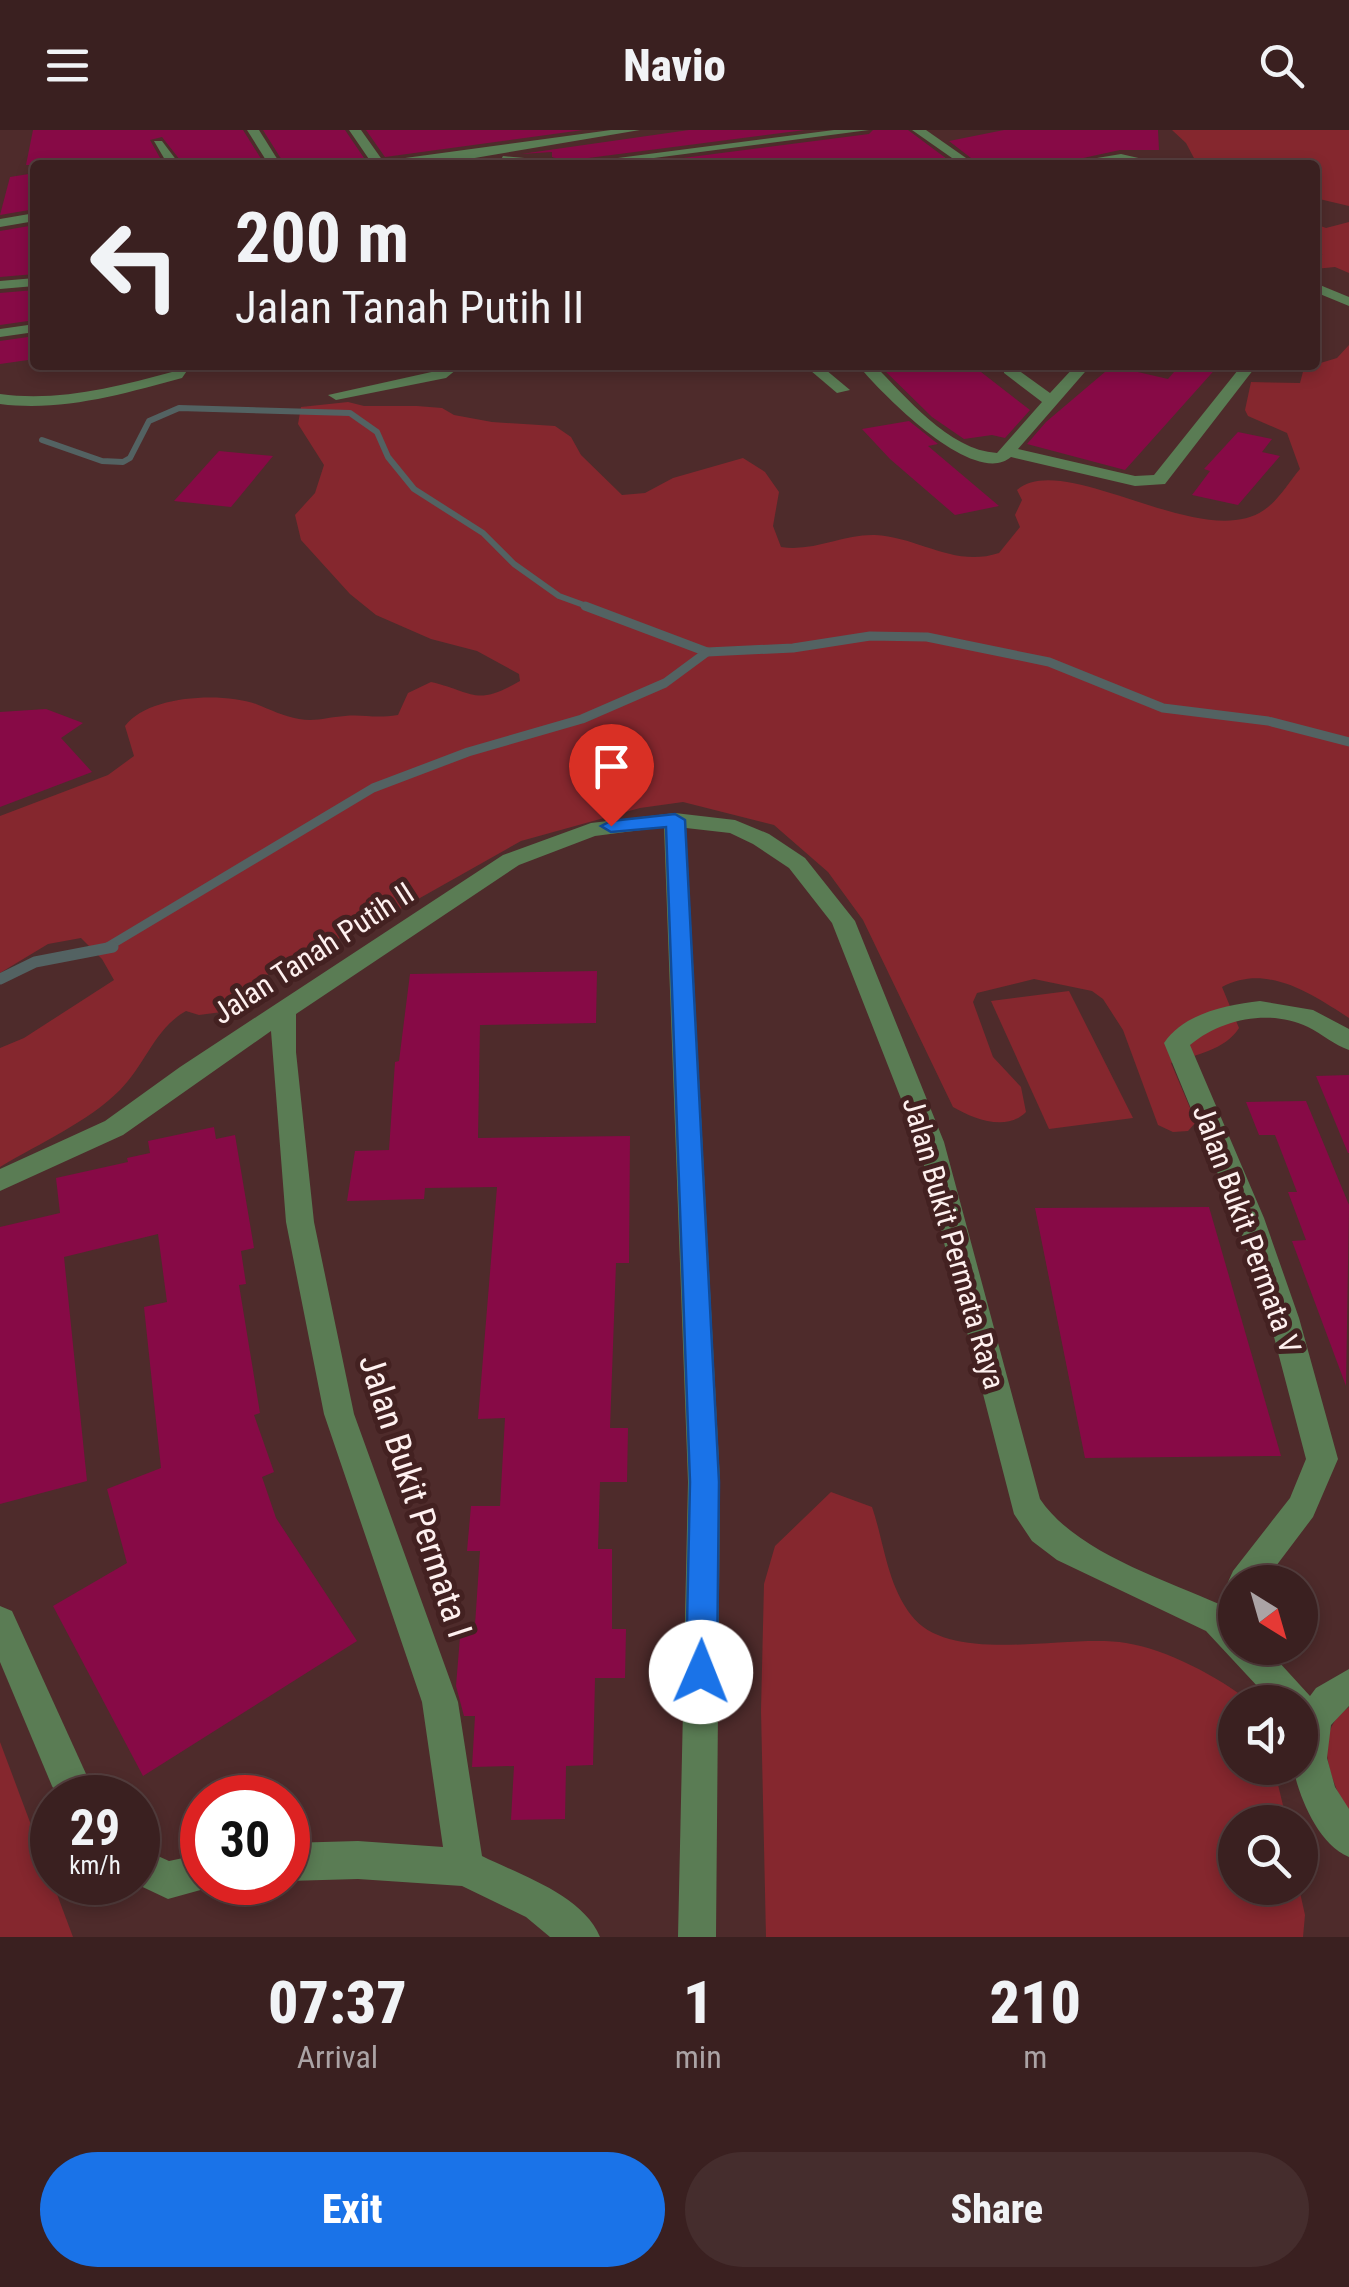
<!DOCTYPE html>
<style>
:root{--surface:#3a2020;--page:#452d2d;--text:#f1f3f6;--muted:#aba3a5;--line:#543e3e;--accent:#1a73e8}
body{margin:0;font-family:"Roboto Condensed",sans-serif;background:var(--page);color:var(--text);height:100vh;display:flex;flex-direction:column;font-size:38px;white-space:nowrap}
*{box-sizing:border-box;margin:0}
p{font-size:32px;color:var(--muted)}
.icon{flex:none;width:55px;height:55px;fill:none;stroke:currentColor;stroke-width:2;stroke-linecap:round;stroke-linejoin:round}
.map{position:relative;height:1807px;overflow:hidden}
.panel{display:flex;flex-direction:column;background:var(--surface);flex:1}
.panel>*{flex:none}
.top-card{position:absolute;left:30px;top:30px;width:1290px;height:210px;border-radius:10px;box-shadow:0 5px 15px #0003,0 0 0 2px var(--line);background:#3a2020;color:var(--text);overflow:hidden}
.needle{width:65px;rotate:143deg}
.controls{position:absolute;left:1218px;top:1435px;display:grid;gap:20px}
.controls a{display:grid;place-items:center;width:100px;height:100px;border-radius:50%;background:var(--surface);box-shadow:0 5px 15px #0003,0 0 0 2px var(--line);font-size:50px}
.speed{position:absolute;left:30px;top:1645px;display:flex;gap:20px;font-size:50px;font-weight:700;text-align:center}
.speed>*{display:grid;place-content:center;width:130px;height:130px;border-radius:50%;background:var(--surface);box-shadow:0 5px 15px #0003,0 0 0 2px var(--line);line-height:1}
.speed small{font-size:25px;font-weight:400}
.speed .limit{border:15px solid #d22;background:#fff;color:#111}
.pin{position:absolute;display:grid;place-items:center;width:85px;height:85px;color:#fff;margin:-102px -42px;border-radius:50% 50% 50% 0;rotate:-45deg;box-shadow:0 0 10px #0007}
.pin .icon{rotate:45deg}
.me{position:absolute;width:110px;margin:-55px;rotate:1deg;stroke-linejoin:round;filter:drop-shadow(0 0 8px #0008)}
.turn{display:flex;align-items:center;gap:35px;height:210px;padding:0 40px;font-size:45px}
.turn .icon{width:130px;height:130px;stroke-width:2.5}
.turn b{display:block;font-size:70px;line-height:85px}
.eta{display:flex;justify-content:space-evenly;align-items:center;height:170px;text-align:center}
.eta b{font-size:60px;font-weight:800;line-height:70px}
.action{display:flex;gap:20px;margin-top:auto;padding:20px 40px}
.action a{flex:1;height:115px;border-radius:60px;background:var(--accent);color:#fff;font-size:40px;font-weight:800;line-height:115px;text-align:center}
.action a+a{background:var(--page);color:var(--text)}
header{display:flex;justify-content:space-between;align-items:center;height:130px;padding:0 40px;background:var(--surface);font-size:45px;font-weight:800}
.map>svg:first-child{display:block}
.green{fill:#85272e}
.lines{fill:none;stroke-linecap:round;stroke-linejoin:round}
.stream-far2{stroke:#536262;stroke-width:6}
.stream-far1{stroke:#536262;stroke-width:9}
.stream{stroke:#536262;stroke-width:11}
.building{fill:#870a46}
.minor{fill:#5a7c54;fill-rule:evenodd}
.route{fill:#1a73e8;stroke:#114b97;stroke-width:2.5}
.labels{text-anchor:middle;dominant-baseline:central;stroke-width:10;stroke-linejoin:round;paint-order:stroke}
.street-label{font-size:30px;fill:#fef0ef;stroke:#432121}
.near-street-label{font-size:35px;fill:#fef0ef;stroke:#432121}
</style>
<header><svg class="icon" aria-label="menu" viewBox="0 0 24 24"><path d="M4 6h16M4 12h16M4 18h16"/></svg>Navio<svg class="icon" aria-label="search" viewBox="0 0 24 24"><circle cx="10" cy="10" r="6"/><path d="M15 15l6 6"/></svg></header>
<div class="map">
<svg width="1349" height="1807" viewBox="0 0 1349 1807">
<rect width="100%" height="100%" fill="#4e2b2b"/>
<g class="green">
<polygon points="1172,0 1349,0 1349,76 1315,68 1315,35 1186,35 1195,30 1186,13"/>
<polygon points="1349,92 1349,143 1335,137 1315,139 1315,125 1323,125 1315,123 1320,106 1315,104 1315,94 1326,98"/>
<path d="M1349,215V888C1312,864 1267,833 1222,857L1239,898C1225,920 1195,925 1171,933L1196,992L1188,1001L1173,1002L1158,995L1123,900L1103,869L1092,861L1034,849L977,863L973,872L993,927L1021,957L1026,982C1006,1002 974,989 953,977L863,790L828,742L774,695L683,672L640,678L521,711L404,777L270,842L237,880L199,885L186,881C155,898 145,935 120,960C88,992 40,1013 0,1037V918L24,908L114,850L102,829L81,808L48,814L0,843V686L108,645L134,626L125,596C148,565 222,562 256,574C271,580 283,586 299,589C316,592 328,587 345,586C364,584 374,589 398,585L408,563L431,552C474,562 475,577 520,551L519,544L477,521L431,509L376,485L350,464L301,410L295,385L315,363L324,335L298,294L301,277L348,272L364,276H417L442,278L454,285L492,292L555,296L571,307L581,325L622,365L645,363L673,348L743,328L765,342L779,362L773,396L781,417C814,422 843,404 875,405C919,407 954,438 999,423L1020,397L1015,385L1022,370L1017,360C1064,319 1202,423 1264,380C1278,371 1289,352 1300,339L1287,303L1248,286L1245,280L1251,252L1300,253L1304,238L1337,228Z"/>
<polygon points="1069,861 1133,988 1049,999 991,871"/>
<path d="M831,1362L872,1377C884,1412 887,1454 911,1485C950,1537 1067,1503 1126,1513C1166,1519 1219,1547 1250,1572H1235V1638H1274L1287,1692H1235V1758H1299L1305,1785L1303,1807H766L761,1580L764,1454L775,1416Z"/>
<path d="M1349,1577V1685C1332,1652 1309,1605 1349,1577Z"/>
<polygon points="0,1612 73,1807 0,1807"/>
</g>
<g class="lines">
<polyline class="stream-far2" points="42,310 102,331 123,332 130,328 149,291 179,278 350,283 377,302 388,327 414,359 483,403 514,434 559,466 592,478"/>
<g class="stream-far1">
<polyline points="585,476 707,522 793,518 870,506 927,507 1049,532 1163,578 1268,591 1349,612"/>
<polyline points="104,819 373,658 468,622 582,589 665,553 707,522"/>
</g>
<polyline class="stream" points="0,849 35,832 113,817"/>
</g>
<g class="building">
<polygon points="33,0 243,0 265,35 184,35 162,7 150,10 164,35 26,35"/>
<polygon points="263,0 345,0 366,31 285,35"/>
<polygon points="366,0 583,0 385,27"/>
<polygon points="689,0 805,0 565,31 552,27 552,22 521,24"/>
<polygon points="873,0 908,0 955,35 629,35 869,4"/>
<polygon points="1004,0 1158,0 1159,20 1120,20 1051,35 980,35 949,11"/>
<polygon points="35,43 35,79 0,85 10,47"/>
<polygon points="35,95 35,144 0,147 0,101"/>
<polygon points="35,160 35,190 0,195 0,163"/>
<polygon points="35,206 35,229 0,234 0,211"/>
<polygon points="879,235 972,235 1030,280 1005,308 992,305 964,309 932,287"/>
<polygon points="1180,235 1219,235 1125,340 1027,314 1046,292 1112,236 1168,249"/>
<polygon points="909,291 938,314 928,316 999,376 955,385 890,329 862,299"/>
<polygon points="1238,302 1272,309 1262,322 1280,326 1238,375 1192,365 1210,341 1204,339"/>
<polygon points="219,321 273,326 231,377 174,371"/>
<polygon points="46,579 83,593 61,608 92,642 0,677 0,582"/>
<polygon points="597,841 596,893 480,895 478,1008 630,1006 629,1133 616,1133 610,1298 628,1298 627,1352 600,1352 598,1419 612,1419 612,1499 626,1499 625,1548 595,1548 593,1635 566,1636 565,1689 511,1690 514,1636 472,1637 475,1586 464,1586 456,1556 461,1495 475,1495 480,1421 467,1421 471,1376 500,1376 505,1288 478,1289 497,1057 425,1058 424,1069 347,1071 355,1021 389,1020 395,932 399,931 410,844"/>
<polygon points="1349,945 1349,1023 1348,1023 1316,946"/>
<polygon points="1306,971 1349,1075 1346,1256 1292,1111 1306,1110 1288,1062 1297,1062 1275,1005 1259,1005 1246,972"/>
<polygon points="214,997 216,1009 235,1005 254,1118 241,1121 246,1154 239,1155 260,1283 254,1285 274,1342 262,1347 276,1388 357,1511 143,1646 53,1476 127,1433 107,1359 161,1338 144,1177 167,1172 158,1104 64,1127 87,1351 0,1374 0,1097 60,1083 56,1048 128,1032 127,1028 150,1023 148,1011"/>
<polygon points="1209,1077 1281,1326 1085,1328 1035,1078"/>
</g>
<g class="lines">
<g class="minor">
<polygon points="247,0 259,0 281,35 269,35"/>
<polygon points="349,0 361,0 383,31 611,0 640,0 463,30 373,35"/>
<polygon points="834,0 869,0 600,35 564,35"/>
<polygon points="912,0 926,0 976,35 962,35"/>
<polygon points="154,11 162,11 180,35 168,35"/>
<polygon points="1121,24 1169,35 1121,32 1055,35"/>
<polygon points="503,26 558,31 564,35 499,33"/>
<polygon points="35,83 35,91 0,97 0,89"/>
<polygon points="35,148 35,156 0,159 0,151"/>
<polygon points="1315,153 1349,167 1349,176 1315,162"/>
<polygon points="35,194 35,202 0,207 0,199"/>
<path d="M176,235H191L182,248C123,264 62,282 0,274V264C58,272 116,257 172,242Z"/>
<polygon points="445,235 462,235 446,248 336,270 328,265 436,241"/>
<polygon points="804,235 820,235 850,260 837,263"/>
<path d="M858,235H874C906,266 948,320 997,323L1042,272L1004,243V237H1014L1050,263L1076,235H1091L1018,319L1135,346L1154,345L1242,235H1257L1165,354L1135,356L1011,327C974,359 880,262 858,235Z"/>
<path d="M675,683L735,690L769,704L805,728L855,791L944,1012L1040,1369C1077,1424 1170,1451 1230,1479L1235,1484V1518H1266L1310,1566L1316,1558L1349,1539V1576L1331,1595L1327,1628L1335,1657L1349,1679V1727C1318,1714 1300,1669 1293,1638H1300V1572H1272L1206,1501L1057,1430L1032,1411L1014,1384L918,1012L832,793L789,738L753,714L730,703L686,698L720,1352L716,1807H678L688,1352L664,697L595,706L519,735L296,884V922L314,1092L354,1284L458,1572L482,1726C520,1745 583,1765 600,1807H550L526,1787L462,1756L358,1749L288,1751V1713L358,1711L443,1717L422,1572L324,1284L286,1092L271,901L123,1005L0,1061V1039L105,991L180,937L503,725L591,693Z"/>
<path d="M1260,871L1313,880L1349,899V920C1334,915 1322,904 1308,897C1271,879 1222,888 1190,915L1264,1088L1299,1188L1338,1329L1313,1387L1264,1452H1235V1463L1228,1452L1233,1441L1290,1368L1306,1329L1269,1188L1236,1088L1164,913C1184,883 1227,875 1260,871Z"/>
<polygon points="0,1476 12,1481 97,1668 59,1668 52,1656 0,1532"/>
<polygon points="138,1717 169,1731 202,1724 202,1752 217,1752 215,1756 168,1769 132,1752 138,1752"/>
</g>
</g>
<polygon class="route" points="675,684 685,690 719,1352 717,1542 712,1552 701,1557 690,1552 686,1542 690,1352 666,697 611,702 601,696 611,691"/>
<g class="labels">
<g class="street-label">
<text transform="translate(313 823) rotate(-33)">Jalan Tanah Putih II</text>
<text transform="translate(1247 1099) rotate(70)">Jalan Bukit Permata V</text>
<text transform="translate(954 1113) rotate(74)">Jalan Bukit Permata Raya</text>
</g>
<g class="near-street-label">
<text transform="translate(415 1366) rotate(72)">Jalan Bukit Permata I</text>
</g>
</g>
</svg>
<div class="controls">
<a><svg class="needle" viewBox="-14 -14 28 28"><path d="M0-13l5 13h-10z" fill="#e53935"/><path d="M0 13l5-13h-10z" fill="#aba3a5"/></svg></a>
<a><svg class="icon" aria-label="sound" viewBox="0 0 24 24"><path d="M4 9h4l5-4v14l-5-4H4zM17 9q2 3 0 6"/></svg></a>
<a><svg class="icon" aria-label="search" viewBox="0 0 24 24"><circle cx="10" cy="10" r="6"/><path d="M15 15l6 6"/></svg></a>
</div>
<div class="speed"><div>29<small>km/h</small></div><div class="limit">30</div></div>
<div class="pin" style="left:611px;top:696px;background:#d93025"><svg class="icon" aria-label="arrive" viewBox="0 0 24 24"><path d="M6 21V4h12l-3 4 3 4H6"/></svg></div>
<svg class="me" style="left:701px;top:1542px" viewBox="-20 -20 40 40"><circle r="19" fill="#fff"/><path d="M0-13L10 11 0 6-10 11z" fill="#1a73e8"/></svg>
<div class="top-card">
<div class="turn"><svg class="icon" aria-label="left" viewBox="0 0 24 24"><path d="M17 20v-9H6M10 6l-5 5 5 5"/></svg><div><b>200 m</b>Jalan Tanah Putih II</div></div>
</div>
</div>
<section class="panel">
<div class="eta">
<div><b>07:37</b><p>Arrival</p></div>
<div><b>1</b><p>min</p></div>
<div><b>210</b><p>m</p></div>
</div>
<div class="action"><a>Exit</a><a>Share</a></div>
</section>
